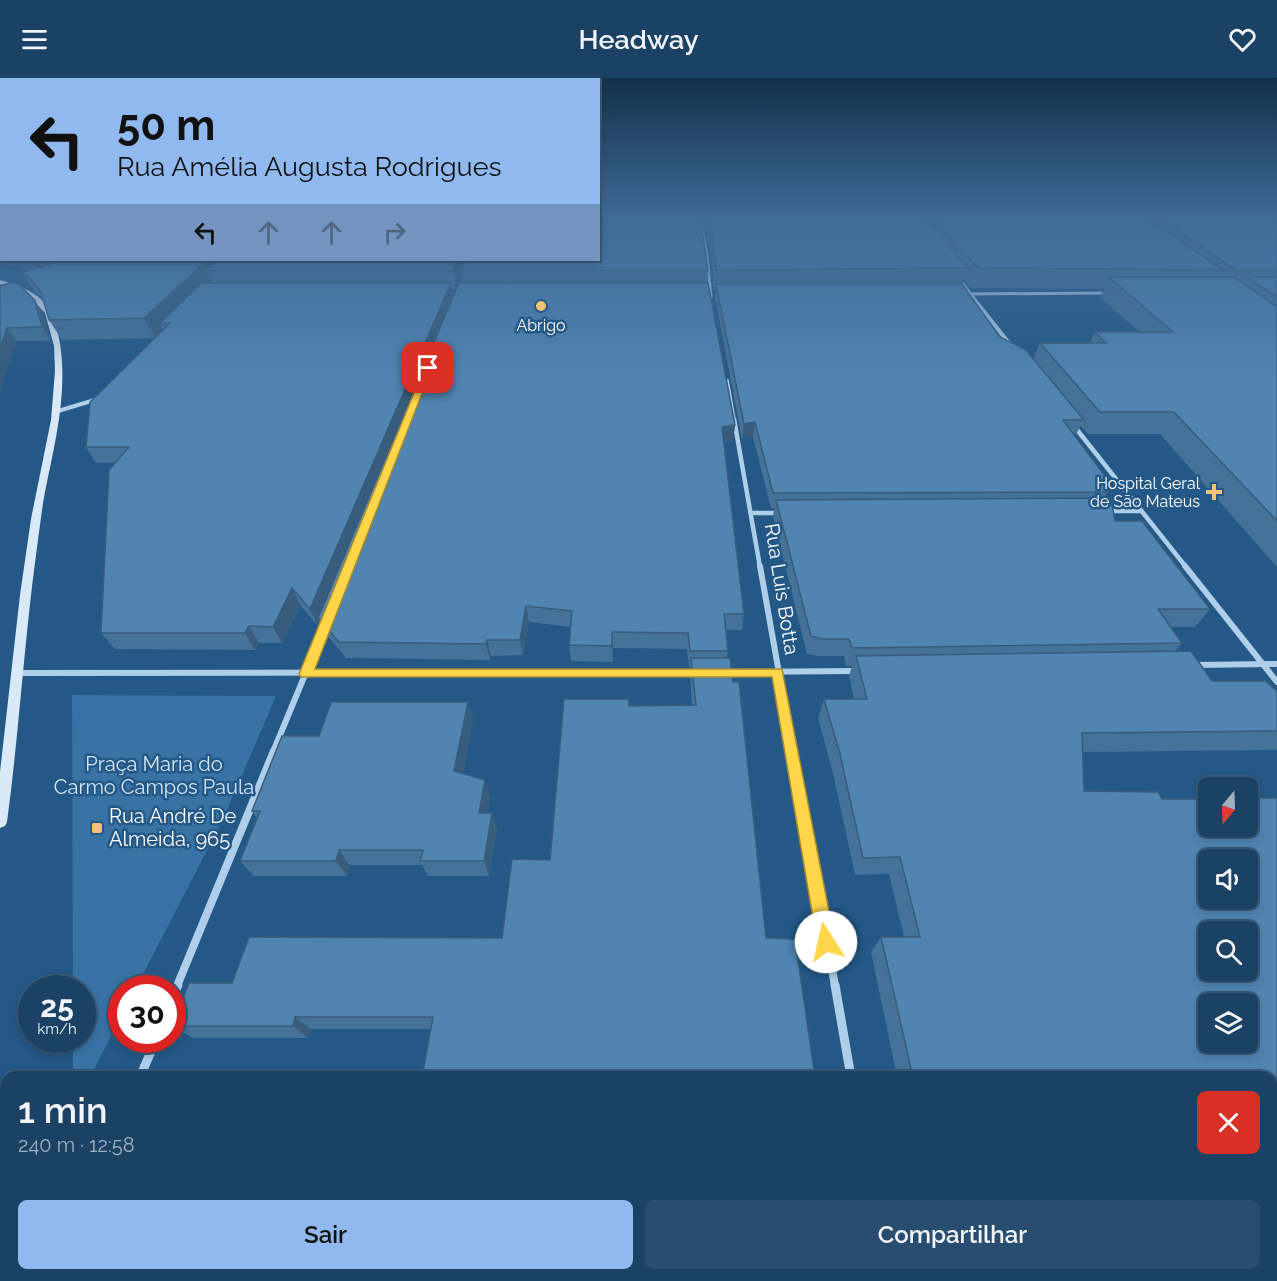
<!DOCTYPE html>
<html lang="pt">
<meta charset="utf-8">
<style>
:root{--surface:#1b4265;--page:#284d6e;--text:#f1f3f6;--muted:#a0b0bf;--line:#395b79;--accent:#90b9f0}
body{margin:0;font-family:Raleway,sans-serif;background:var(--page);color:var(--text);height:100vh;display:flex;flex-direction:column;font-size:22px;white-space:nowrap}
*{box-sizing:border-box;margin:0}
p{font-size:20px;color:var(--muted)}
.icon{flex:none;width:33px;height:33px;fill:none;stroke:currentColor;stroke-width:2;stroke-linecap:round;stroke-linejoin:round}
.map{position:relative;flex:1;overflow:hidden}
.drawer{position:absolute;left:0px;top:993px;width:1278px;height:210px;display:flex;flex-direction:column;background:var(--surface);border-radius:18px 18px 0 0;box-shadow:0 3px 9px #0003,0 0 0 2px var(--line)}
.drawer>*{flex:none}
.hud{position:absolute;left:0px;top:0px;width:600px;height:183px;box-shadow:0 3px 9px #0003,0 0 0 2px var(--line);background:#90b9f0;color:#111;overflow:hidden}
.needle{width:39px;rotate:199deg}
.fabs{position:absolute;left:1198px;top:699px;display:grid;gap:12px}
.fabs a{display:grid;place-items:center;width:60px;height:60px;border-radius:9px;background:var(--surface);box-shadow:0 3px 9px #0003,0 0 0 2px var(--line);font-size:30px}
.speed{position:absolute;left:18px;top:897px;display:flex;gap:12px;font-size:30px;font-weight:700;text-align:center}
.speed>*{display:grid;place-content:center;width:78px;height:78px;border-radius:50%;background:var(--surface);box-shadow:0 3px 9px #0003,0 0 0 2px var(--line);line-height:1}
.speed small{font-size:15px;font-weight:400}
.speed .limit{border:9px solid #d22;background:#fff;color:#111}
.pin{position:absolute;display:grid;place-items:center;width:51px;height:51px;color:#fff;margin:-26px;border-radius:12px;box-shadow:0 3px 9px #0006}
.me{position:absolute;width:66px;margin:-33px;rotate:350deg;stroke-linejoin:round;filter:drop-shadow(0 0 4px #0008)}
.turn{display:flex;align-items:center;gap:21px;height:126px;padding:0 18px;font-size:27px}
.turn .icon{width:78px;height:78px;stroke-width:2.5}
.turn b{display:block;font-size:42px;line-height:51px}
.lanes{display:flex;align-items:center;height:57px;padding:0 18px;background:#0003;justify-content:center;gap:30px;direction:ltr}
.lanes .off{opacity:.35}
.round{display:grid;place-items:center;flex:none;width:63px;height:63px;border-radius:9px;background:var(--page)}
.head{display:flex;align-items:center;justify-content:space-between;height:102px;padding:0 18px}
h1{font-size:36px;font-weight:600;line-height:45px}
.button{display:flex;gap:12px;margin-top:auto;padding:12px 18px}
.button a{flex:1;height:69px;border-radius:9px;background:var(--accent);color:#111;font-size:24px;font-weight:600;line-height:69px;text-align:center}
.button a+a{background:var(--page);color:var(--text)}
header{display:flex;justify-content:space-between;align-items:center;height:78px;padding:0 18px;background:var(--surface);font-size:27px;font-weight:600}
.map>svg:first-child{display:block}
.green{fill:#3972a4}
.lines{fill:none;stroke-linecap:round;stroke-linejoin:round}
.street-far5{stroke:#afcee9;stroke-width:3}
.street-far4{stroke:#afcee9;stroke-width:4}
.street-far3{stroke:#afcee9;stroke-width:4.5}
.street-far2{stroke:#afcee9;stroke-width:6}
.street-far1{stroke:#afcee9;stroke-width:8}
.street{stroke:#afcee9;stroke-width:9}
.secondary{fill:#dae9f7;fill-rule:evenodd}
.wall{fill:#457298;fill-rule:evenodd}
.shaded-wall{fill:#385c7c}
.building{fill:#5084b1;stroke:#385c7c;stroke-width:1.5;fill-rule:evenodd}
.route{fill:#ffd54a;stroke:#a68a30;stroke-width:1.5}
.poi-dot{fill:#f3c373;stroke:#245887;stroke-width:2}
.labels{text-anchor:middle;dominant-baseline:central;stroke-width:5;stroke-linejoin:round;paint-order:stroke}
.far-poi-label{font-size:16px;fill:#fff;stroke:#245887}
.street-label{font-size:20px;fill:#fff;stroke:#245887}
.park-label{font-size:20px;fill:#d3e6f7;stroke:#245887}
.poi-label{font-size:20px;fill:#fff;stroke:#245887;text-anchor:start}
</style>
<header><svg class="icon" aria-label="menu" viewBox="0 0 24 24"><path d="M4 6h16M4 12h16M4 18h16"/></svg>Headway<svg class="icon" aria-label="heart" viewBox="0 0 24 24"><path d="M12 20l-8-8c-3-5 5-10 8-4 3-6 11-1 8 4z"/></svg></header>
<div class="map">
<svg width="1277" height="1203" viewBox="0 0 1277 1203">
<rect width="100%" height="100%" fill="#245887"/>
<polygon class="green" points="72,617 276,618 224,739 136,910 122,910 121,939 90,999 73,999 73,962 82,962 82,910 73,910"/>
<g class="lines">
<g class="street-far5">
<polyline points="699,135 707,176 711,219"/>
<polyline points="959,201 979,227"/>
<polyline points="963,216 1109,215"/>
</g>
<g class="street-far4">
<polyline points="978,226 1012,269"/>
<polyline points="727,303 734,343"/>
<polyline points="58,333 98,321"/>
</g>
<g class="street-far3">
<polyline points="734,341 760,489"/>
<polyline points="1074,348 1186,489"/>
<polyline points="1106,433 1141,433"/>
<polyline points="752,435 781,435"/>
</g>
<g class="street-far2">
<polyline points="760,488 793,674"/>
<polyline points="1185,488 1277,604"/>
<polyline points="1193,587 1277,586"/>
<polyline points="725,594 856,593"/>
<polyline points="17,595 697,594"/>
<polyline points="273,674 326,546"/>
</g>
<g class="street-far1">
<polyline points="793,673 835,908"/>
<polyline points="177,908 274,673"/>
</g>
<g class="street">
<polyline points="835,907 851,999"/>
<polyline points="172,920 178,907"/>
<polyline points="140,999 156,962"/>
<polyline points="886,1197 887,1203"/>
<polyline points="32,1203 36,1197"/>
</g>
<path class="secondary" d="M0,202C23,208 48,218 55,244C72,300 56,359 45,414C41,435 39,456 36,477C24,566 19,655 7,744L5,748L0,750V694L20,517L31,441L51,342L55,293L54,268L45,235L29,218L0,206Z"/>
</g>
<g class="wall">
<path d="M0,135H2V182H598L708,192L707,205L735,347L733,362L724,364L744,536L742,552H726L728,573L727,580L733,604L431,951H311L308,960H193L172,948L232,905L502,860L550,782L629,628L692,627L690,599L691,589H689L687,571L613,570V584L571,583L569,567L571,549L529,544L523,577L491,578L490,582L346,580L326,556L320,544L318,548L300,527L282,565H259L255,572L115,571L101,555L115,385H96L86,369L155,260L62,262L49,242L43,221L34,213L22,194L29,192L0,185ZM462,197L463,205L453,219L452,211H456Z"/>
<path d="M703,135H1277V489L1160,356H1088L1081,348L1076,356H1074L1108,414L1104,420L1115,443L1210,531L1195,549H1170L1182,565L1175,573L1212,603L1277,613V672L1083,674L1084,713L1162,721L1277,720V1203H941L940,1197H1272V999H897L871,874L881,859H904L889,796L855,797L833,695L818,640L824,621H854L849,598L852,588H846L844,578H818L807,576L773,439L774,430H771L753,359L742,361L715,219L716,211H714L711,175ZM964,202L971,210L1104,211L1100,219L1139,254H1095L1090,265H1040L1033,281L1000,259L963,207Z"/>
<polygon points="0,208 35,223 43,236 50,263 16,263 5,296 0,315"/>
<polygon points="468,624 473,641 463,695 490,719 487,735 492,735 497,751 489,798 428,798 422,787 349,787 347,798 254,798 240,783 257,740 252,733 319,658"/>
</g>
<g class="shaded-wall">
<polygon points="207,182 234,182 206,192 211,204 159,246 163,252 155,260 144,240"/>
<polygon points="457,182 468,182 461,192 462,197 456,211 453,192"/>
<polygon points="451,205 453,219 318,540 320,544 318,548 310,531"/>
<polygon points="35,223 43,236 50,263 42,249"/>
<polygon points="7,250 16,263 5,296 0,315 0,270"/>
<polygon points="755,344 753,359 742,361 744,346"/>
<polygon points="735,347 733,362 720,365 722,349"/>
<polygon points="292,510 300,527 282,565 273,549"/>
<polygon points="526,528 529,544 523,577 520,562"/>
<polygon points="249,548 259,565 255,572 245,555"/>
<polygon points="612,554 613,570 613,584 612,568"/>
<polygon points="487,562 491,578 490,582 486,566"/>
<polygon points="468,624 473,641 460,709 454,693"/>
<polygon points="485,702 490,719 484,751 479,735"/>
<polygon points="492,735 497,751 489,798 484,783"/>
<polygon points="339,772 349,787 347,798 336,783"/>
<polygon points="295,939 311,951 308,960 293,948"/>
</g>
<g class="building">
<rect x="0" y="135" width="2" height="34"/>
<polygon points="598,135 699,135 708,192 461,192 465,182 598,182"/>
<polygon points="707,135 921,135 968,190 716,192 712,157"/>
<polygon points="929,135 1139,135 1223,192 978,190"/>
<polygon points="1152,135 1277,135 1277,192 1236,192"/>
<polygon points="62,182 207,182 144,240 49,242 41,214 30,200 22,194 64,182"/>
<polygon points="217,182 457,182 453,192 206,192"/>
<polygon points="1109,199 1234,199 1277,229 1277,443 1174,334 1100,334 1040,265 1106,265 1095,254 1173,254"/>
<polygon points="1247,199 1277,199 1277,219"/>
<polygon points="13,204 20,207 35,223 42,249 7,250 0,270 0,208"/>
<polygon points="201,205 451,205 310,531 292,510 273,549 249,548 245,555 101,555 109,392 129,369 86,369 90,324 170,245 159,246"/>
<polygon points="459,205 708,205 735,347 722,349 744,536 724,536 728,573 690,573 688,555 612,554 612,568 569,567 572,533 526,528 520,562 487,562 486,566 339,564 318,540"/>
<polygon points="716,206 962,206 1000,259 1026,272 1084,342 1063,342 1105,398 1108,414 773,415 755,344 744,346"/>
<polygon points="1111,420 1115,443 1142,443 1210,531 1158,531 1182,565 852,570 849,561 823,561 811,558 776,422"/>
<path d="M1191,573L1212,603H1265L1277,613V653L1082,655L1084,713L1158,714L1162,721H1209V748H1248V720H1277V1203H959L958,1197H1272V1118H1274L1272,1113V999H913L881,859H920L900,779L863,780L840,676L824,621H867L856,578ZM1209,782H1248V820H1209ZM1209,854H1248V892H1209ZM1209,926H1248V964H1209Z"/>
<polygon points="691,580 730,580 733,604 739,604 766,860 795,861 815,999 422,999 433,939 295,939 293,948 172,948 189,905 232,905 249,859 502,860 512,781 550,782 564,621 629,621 629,628 696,627"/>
<polygon points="331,624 468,624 454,693 485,702 479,735 492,735 484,783 420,783 423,772 339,772 336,783 240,783 260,733 252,733 282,658 319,658"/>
<polygon points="389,1197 804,1197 805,1203 388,1203"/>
</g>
<linearGradient id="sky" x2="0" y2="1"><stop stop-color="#14304a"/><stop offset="0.45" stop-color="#3f6a96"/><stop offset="1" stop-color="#3f6a96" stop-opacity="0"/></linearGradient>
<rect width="1277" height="303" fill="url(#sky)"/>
<polygon class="route" points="425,288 432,290 315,591 782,591 835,864 833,870 826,873 820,870 817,864 772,599 301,599 299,596"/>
<g class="poi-dot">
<circle cx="541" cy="228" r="6"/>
<path d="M1211 405h6v6h6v6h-6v6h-6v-6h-6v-6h6z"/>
<rect x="91" y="744" width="12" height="12" rx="3"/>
</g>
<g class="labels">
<g class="far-poi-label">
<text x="541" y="247">Abrigo</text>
<text x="1200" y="405" text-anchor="end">Hospital Geral<tspan x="1200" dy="18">de São Mateus</tspan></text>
</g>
<g class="street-label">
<text transform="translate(782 511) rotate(81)">Rua Luis Botta</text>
</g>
<g class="park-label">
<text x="154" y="686">Praça Maria do<tspan x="154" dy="23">Carmo Campos Paula</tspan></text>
</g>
<g class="poi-label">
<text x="109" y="738">Rua André De<tspan x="109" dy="23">Almeida, 965</tspan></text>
</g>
</g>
</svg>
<div class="fabs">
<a><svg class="needle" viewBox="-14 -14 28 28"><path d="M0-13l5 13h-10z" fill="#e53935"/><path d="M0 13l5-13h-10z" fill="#a0b0bf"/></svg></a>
<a><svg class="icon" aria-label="sound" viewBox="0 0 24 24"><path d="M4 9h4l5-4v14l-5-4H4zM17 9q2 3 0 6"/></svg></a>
<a><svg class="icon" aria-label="search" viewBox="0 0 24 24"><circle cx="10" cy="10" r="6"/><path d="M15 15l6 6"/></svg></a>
<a><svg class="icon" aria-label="layers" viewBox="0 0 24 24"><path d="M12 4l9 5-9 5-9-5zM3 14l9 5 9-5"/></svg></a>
</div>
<div class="speed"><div>25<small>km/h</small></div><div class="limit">30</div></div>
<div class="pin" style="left:428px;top:290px;background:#d93025"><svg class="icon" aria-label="arrive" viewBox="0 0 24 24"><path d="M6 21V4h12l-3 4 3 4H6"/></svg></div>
<svg class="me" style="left:826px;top:864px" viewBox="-20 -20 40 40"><circle r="19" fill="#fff"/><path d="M0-13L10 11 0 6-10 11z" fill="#ffd54a"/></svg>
<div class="hud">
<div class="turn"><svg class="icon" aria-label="left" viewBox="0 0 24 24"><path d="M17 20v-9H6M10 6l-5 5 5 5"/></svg><div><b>50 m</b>Rua Amélia Augusta Rodrigues</div></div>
<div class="lanes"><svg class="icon" aria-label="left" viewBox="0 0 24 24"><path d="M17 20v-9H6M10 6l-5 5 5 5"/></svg><svg class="icon off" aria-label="ahead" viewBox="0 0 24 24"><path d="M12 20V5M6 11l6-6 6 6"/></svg><svg class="icon off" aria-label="ahead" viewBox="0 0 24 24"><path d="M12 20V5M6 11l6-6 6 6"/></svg><svg class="icon off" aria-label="right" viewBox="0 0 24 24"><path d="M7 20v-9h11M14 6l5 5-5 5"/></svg></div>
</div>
<section class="drawer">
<div class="head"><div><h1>1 min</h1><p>240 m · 12:58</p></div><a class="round" style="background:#d93025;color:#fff"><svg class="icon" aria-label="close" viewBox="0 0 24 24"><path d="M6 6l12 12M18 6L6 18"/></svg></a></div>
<div class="button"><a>Sair</a><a>Compartilhar</a></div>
</section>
</div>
